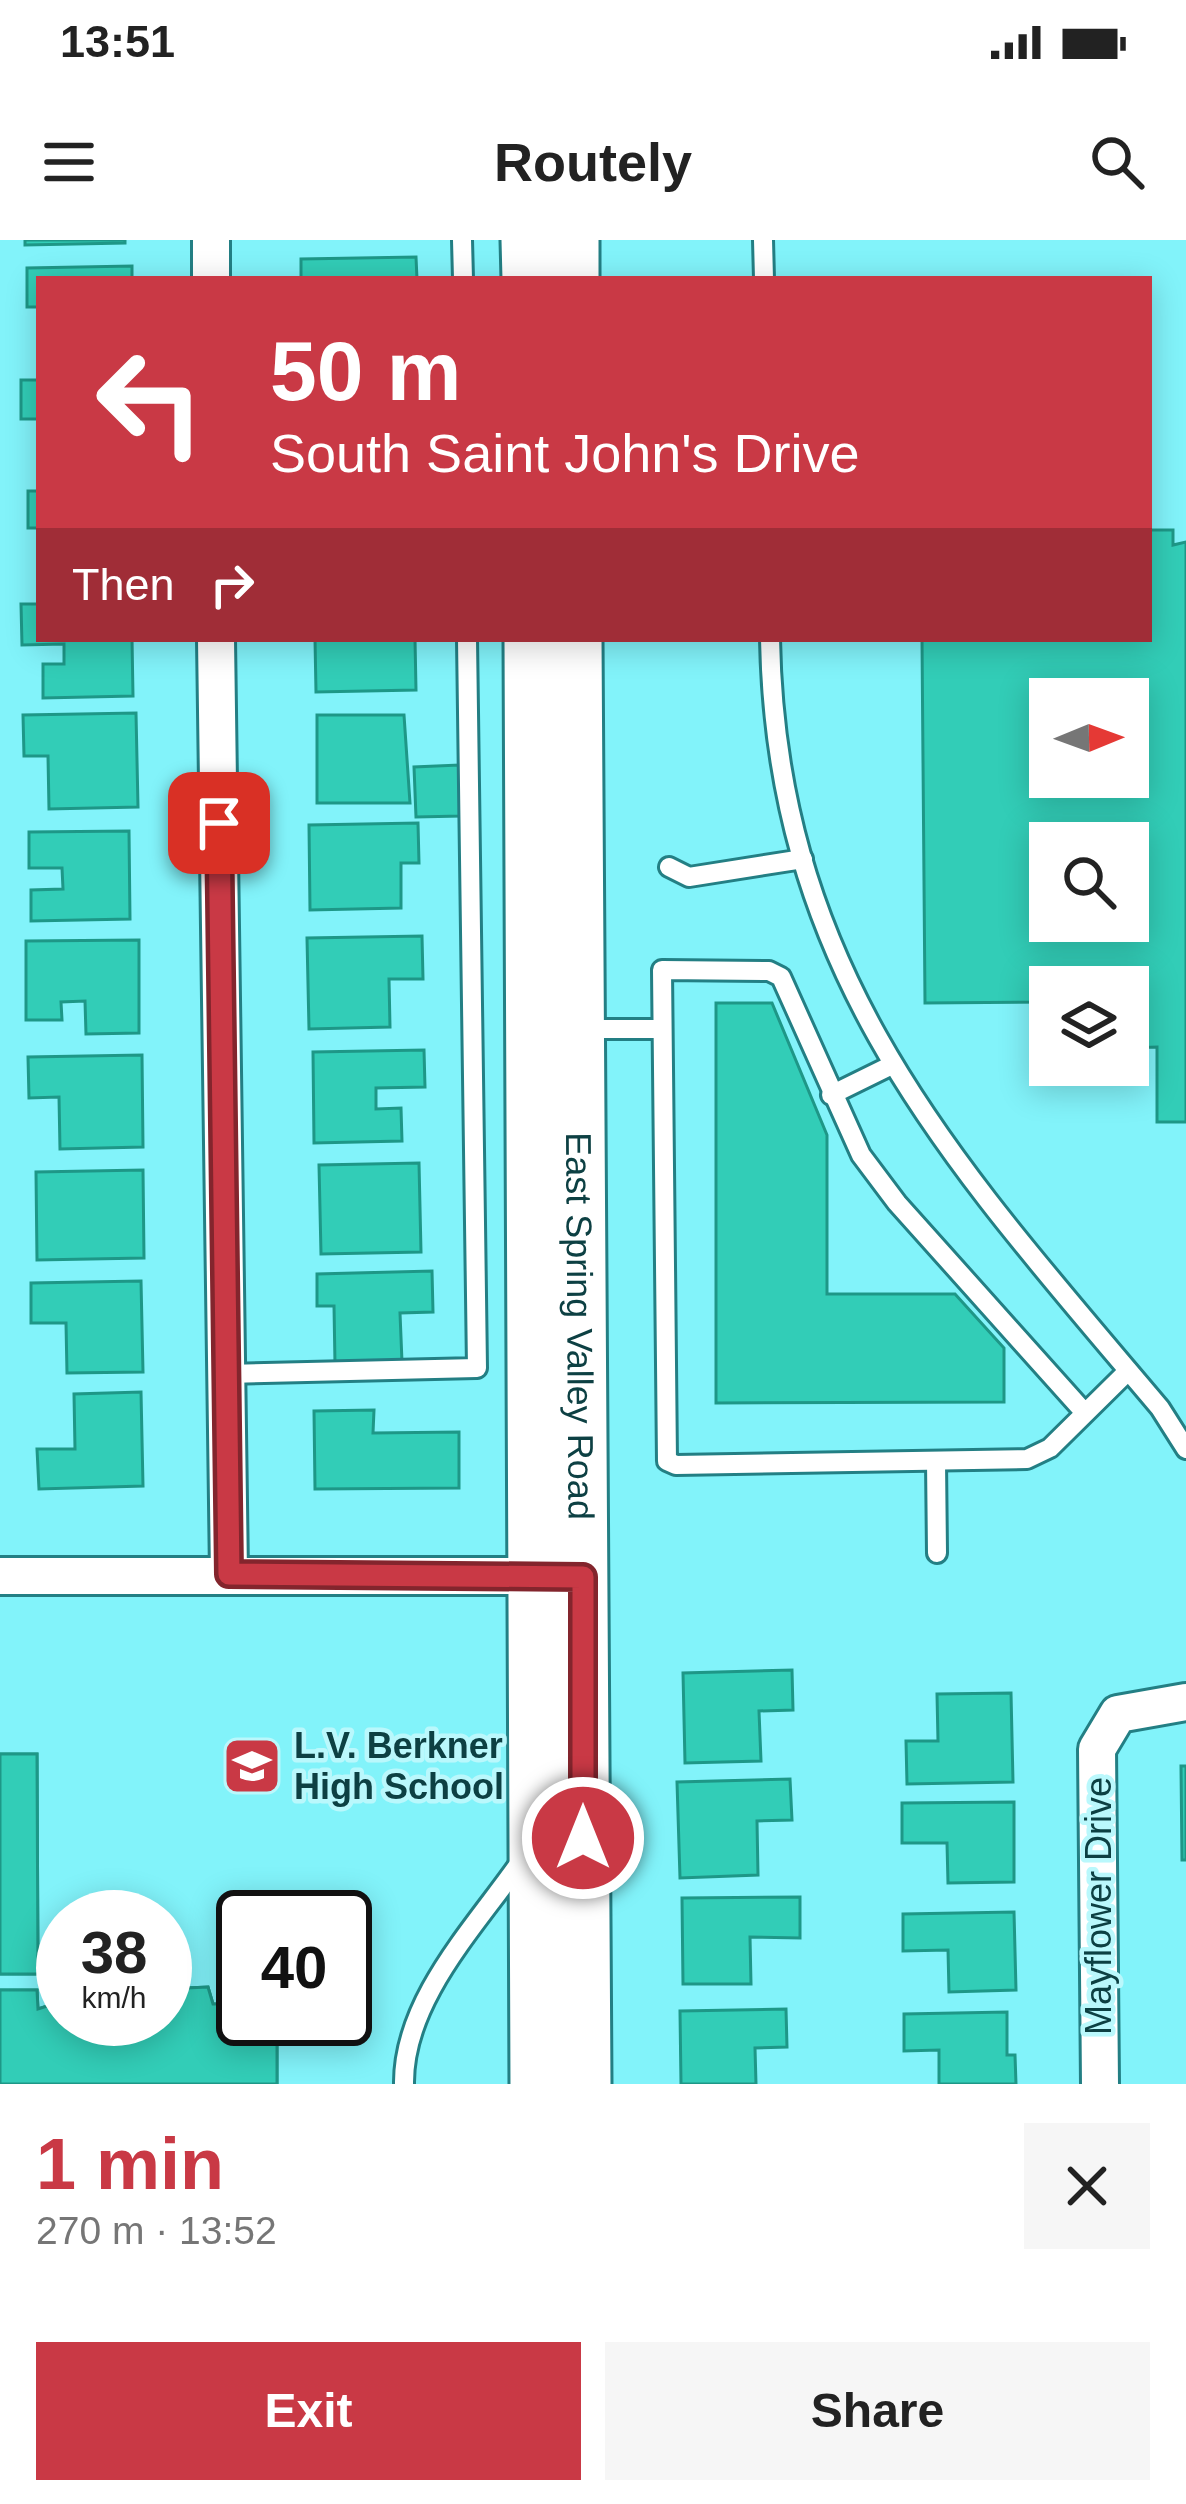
<!DOCTYPE html>
<meta charset="utf-8">
<style>
:root{--surface:#fff;--page:#f6f6f6;--text:#222;--muted:#767676;--accent:#c93945}
body{margin:0;font-family:Arial,sans-serif;background:var(--page);color:var(--text);height:100vh;display:flex;flex-direction:column;font-size:45px;white-space:nowrap}
*{box-sizing:border-box;margin:0}
p{font-size:39px;color:var(--muted)}
.icon{flex:none;width:66px;height:66px;fill:none;stroke:currentColor;stroke-width:2;stroke-linecap:round;stroke-linejoin:round}
.map{position:relative;height:1844px;overflow:hidden}
.side{display:flex;flex-direction:column;background:var(--surface);flex:1}
.side>*{flex:none}
.top-card{position:absolute;left:36px;top:36px;width:1116px;height:366px;border-radius:0px;box-shadow:0 6px 30px #0003;background:#c93945;color:#fff;overflow:hidden}
.needle{width:78px;rotate:89deg}
.controls{position:absolute;left:1029px;top:438px;display:grid;gap:24px}
.controls a{display:grid;place-items:center;width:120px;height:120px;border-radius:0px;background:var(--surface);box-shadow:0 6px 30px #0003;font-size:60px}
.speed{position:absolute;left:36px;top:1650px;display:flex;gap:24px;font-size:60px;font-weight:700;text-align:center}
.speed>*{display:grid;place-content:center;width:156px;height:156px;border-radius:50%;background:var(--surface);box-shadow:0 6px 30px #0003;line-height:1}
.speed small{font-size:30px;font-weight:400}
.speed .limit{border:6px solid #111;border-radius:18px;background:#fff;color:#111}
.pin{position:absolute;display:grid;place-items:center;width:102px;height:102px;color:#fff;margin:-51px;border-radius:24px;box-shadow:0 6px 18px #0006}
.me{position:absolute;width:132px;margin:-66px;rotate:0deg;stroke-linejoin:round;filter:drop-shadow(0 0 9px #0008)}
.turn{display:flex;align-items:center;gap:42px;height:252px;padding:0 36px;font-size:54px}
.turn .icon{width:156px;height:156px;stroke-width:2.5}
.turn b{display:block;font-size:84px;line-height:102px}
.then{display:flex;align-items:center;height:114px;padding:0 36px;background:#0003;gap:24px;font-size:45px}
.round{display:grid;place-items:center;flex:none;width:126px;height:126px;border-radius:0px;background:var(--page)}
.headline{display:flex;align-items:center;justify-content:space-between;height:204px;padding:0 36px}
h1{font-size:72px;font-weight:800;line-height:90px;color:var(--accent)}
.button{display:flex;gap:24px;margin-top:auto;padding:24px 36px}
.button a{flex:1;height:138px;border-radius:0px;background:var(--accent);color:#fff;font-size:48px;font-weight:800;line-height:138px;text-align:center}
.button a+a{background:var(--page);color:var(--text)}
.status{display:flex;justify-content:space-between;align-items:center;height:84px;padding:0 60px;background:var(--surface);direction:ltr}
.status svg{height:33px;fill:currentColor}
header{display:flex;justify-content:space-between;align-items:center;height:156px;padding:0 36px;background:var(--surface);font-size:54px;font-weight:800}
.map>svg:first-child{display:block}
.building{fill:#32cdb7;stroke:#1e9787;stroke-width:3;fill-rule:evenodd}
.lines{fill:none;stroke-linecap:round;stroke-linejoin:round}
.lane-casing{stroke:#237f84;stroke-width:24}
.street-casing{stroke:#237f84;stroke-width:42}
.secondary-casing{stroke:#237f84;stroke-width:57}
.lane{stroke:#fff;stroke-width:18}
.street{stroke:#fff;stroke-width:36}
.secondary{stroke:#fff;stroke-width:51}
.route-casing{stroke:#83252d;stroke-width:30}
.route{stroke:#c93945;stroke-width:21}
.labels{text-anchor:middle;dominant-baseline:central;stroke-width:9;stroke-linejoin:round;paint-order:stroke}
.street-label{font-size:36px;fill:#0d4043;stroke:#baf8fc}
.poi-label{font-size:36px;font-weight:bold;fill:#0d4043;stroke:#baf8fc;text-anchor:start}
</style>
<div class="status"><b>13:51</b><svg viewBox="0 0 49 12"><path d="M0 12V9h3v3zM5 12V6h3v6zM10 12V3h3v9zM15 12V0h3v12zM26 1h20v11H26zM47 4h2v5h-2z"/></svg></div>
<header><svg class="icon" aria-label="menu" viewBox="0 0 24 24"><path d="M4 6h16M4 12h16M4 18h16"/></svg>Routely<svg class="icon" aria-label="search" viewBox="0 0 24 24"><circle cx="10" cy="10" r="6"/><path d="M15 15l6 6"/></svg></header>
<div class="map">
<svg width="1186" height="1844" viewBox="0 0 1186 1844">
<rect width="100%" height="100%" fill="#82f3fa"/>
<g class="building">
<polygon points="25,0 125,0 125,3 25,5"/>
<polygon points="416,17 417,39 301,39 301,19"/>
<polygon points="132,26 132,39 39,39 39,67 27,67 27,28"/>
<rect x="21" y="140" width="18" height="39"/>
<rect x="28" y="251" width="11" height="37"/>
<path d="M1149,290H1173V305L1186,302V882H1157V807L1128,808V747H1050V762L925,763L922,399H1149ZM1050,459H1128V537H1050ZM1050,603H1128V681H1050Z"/>
<polygon points="21,364 39,364 39,399 132,399 133,456 43,458 43,424 64,424 64,404 22,405"/>
<polygon points="315,399 415,399 416,450 316,452"/>
<polygon points="136,473 138,567 49,569 48,516 24,516 23,475"/>
<polygon points="317,475 404,475 410,563 317,563"/>
<polygon points="459,525 461,576 416,577 414,527"/>
<polygon points="418,583 419,623 401,623 401,668 310,670 309,585"/>
<polygon points="129,591 130,679 31,681 31,650 63,649 62,628 29,628 29,592"/>
<polygon points="422,696 423,739 389,739 390,787 309,789 307,698"/>
<polygon points="139,700 139,793 86,794 85,761 61,762 62,780 26,780 26,701"/>
<polygon points="716,763 772,763 827,895 827,1054 955,1054 1004,1108 1004,1162 716,1163"/>
<polygon points="424,810 425,847 376,848 376,869 401,868 402,901 314,903 313,812"/>
<polygon points="142,815 143,907 60,909 59,857 29,858 28,817"/>
<polygon points="419,923 421,1012 321,1014 319,925"/>
<polygon points="143,930 144,1018 37,1020 36,932"/>
<polygon points="432,1031 433,1072 400,1073 402,1122 335,1124 334,1066 317,1066 317,1034"/>
<polygon points="141,1041 143,1132 67,1133 66,1083 31,1083 31,1043"/>
<polygon points="141,1152 143,1246 39,1249 37,1209 75,1209 74,1154"/>
<polygon points="374,1170 373,1193 459,1192 459,1248 315,1249 314,1171"/>
<polygon points="792,1430 793,1470 759,1471 761,1521 685,1523 683,1433"/>
<polygon points="1011,1453 1013,1542 907,1544 906,1501 938,1501 937,1454"/>
<polygon points="0,1514 37,1514 38,1734 0,1734"/>
<polygon points="0,1514 37,1514 38,1734 0,1734"/>
<polygon points="1181,1526 1186,1526 1186,1620 1182,1620"/>
<polygon points="790,1539 792,1580 757,1581 758,1635 680,1638 677,1542"/>
<polygon points="1014,1562 1014,1642 948,1643 947,1603 902,1603 902,1563"/>
<polygon points="800,1657 800,1698 750,1697 751,1744 683,1744 682,1658"/>
<polygon points="1014,1672 1016,1750 949,1752 948,1710 903,1711 903,1674"/>
<polygon points="240,1722 243,1779 286,1779 286,1793 277,1793 277,1844 0,1844 0,1750 37,1750 38,1769 63,1761 63,1779 165,1779 165,1749 208,1747 213,1764 240,1764"/>
<polygon points="240,1722 243,1779 286,1779 286,1793 277,1793 277,1844 0,1844 0,1750 37,1750 38,1769 63,1761 63,1779 165,1779 165,1749 208,1747 213,1764 240,1764"/>
<polygon points="786,1769 787,1807 755,1808 756,1844 681,1844 680,1771"/>
<polygon points="1007,1772 1007,1815 1015,1815 1016,1844 939,1844 939,1810 904,1811 904,1774"/>
</g>
<g class="lines">
<g class="lane-casing">
<g id="lane">
<polyline points="462,0 463,39"/>
<polyline points="763,0 764,39"/>
<path d="M770,399C776,737 956,926 1160,1168L1186,1209"/>
<polyline points="669,627 689,637 803,619"/>
<polyline points="584,789 660,789"/>
<polyline points="831,855 892,825"/>
<polyline points="227,1134 477,1128 467,399"/>
<polyline points="1085,1173 897,963 861,915 781,737 769,731 662,730 667,1221 676,1225 1027,1219 1050,1208 1128,1131"/>
<polyline points="936,1221 937,1313"/>
<path d="M404,1844C403,1760 476,1686 521,1621"/>
</g>
</g>
<g class="street-casing">
<g id="street">
<polyline points="211,0 211,39"/>
<polyline points="216,399 229,1334"/>
<polyline points="0,1336 555,1336"/>
<polyline points="1100,1844 1097,1509 1118,1474 1186,1462"/>
</g>
</g>
<g class="secondary-casing">
<g id="secondary">
<polyline points="527,0 528,39"/>
<polyline points="573,0 573,39"/>
<polyline points="530,399 536,1844"/>
<path id="s1" d="M576,399L585,1844"/>
</g>
</g>
<use href="#lane" class="lane"/>
<use href="#street" class="street"/>
<use href="#secondary" class="secondary"/>
</g>
<g class="lines">
<g class="route-casing">
<polyline id="route" points="219,583 229,1334 583,1337 583,1598"/>
</g>
<use href="#route" class="route"/>
</g>
<defs>
<g id="school-square" transform="scale(3)"><rect x="-9" y="-9" width="18" height="18" rx="4" fill="#c93945" stroke="#baf8fc"/><path d="M0-5L7-2L0 1L-7-2ZM-4 1L0 2.5L4 1V4Q0 6-4 4Z" fill="#fff"/></g>
</defs>
<g fill-rule="evenodd">
<use href="#school-square" x="252" y="1526"/>
</g>
<g class="labels">
<g class="street-label">
<text stroke="none"><textPath href="#s1" startOffset="687">East Spring Valley Road</textPath></text>
<text transform="translate(1098 1666) rotate(-90)">Mayflower Drive</text>
</g>
<g class="poi-label">
<text x="294" y="1505">L.V. Berkner<tspan x="294" dy="41">High School</tspan></text>
</g>
</g>
</svg>
<div class="controls">
<a><svg class="needle" viewBox="-14 -14 28 28"><path d="M0-13l5 13h-10z" fill="#e53935"/><path d="M0 13l5-13h-10z" fill="#767676"/></svg></a>
<a><svg class="icon" aria-label="search" viewBox="0 0 24 24"><circle cx="10" cy="10" r="6"/><path d="M15 15l6 6"/></svg></a>
<a><svg class="icon" aria-label="layers" viewBox="0 0 24 24"><path d="M12 4l9 5-9 5-9-5zM3 14l9 5 9-5"/></svg></a>
</div>
<div class="speed"><div>38<small>km/h</small></div><div class="limit">40</div></div>
<div class="pin" style="left:219px;top:583px;background:#d93025"><svg class="icon" aria-label="arrive" viewBox="0 0 24 24"><path d="M6 21V4h12l-3 4 3 4H6"/></svg></div>
<svg class="me" style="left:583px;top:1598px" viewBox="-20 -20 40 40"><circle r="17" fill="#c93945" stroke="#fff" stroke-width="3"/><path d="M0-11L8 9 0 5-8 9z" fill="#fff"/></svg>
<div class="top-card">
<div class="turn"><svg class="icon" aria-label="left" viewBox="0 0 24 24"><path d="M17 20v-9H6M10 6l-5 5 5 5"/></svg><div><b>50 m</b>South Saint John's Drive</div></div>
<div class="then">Then<svg class="icon" aria-label="right" viewBox="0 0 24 24"><path d="M7 20v-9h11M14 6l5 5-5 5"/></svg></div>
</div>
</div>
<section class="side">
<div class="headline"><div><h1>1 min</h1><p>270 m · 13:52</p></div><a class="round"><svg class="icon" aria-label="close" viewBox="0 0 24 24"><path d="M6 6l12 12M18 6L6 18"/></svg></a></div>
<div class="button"><a>Exit</a><a>Share</a></div>
</section>
